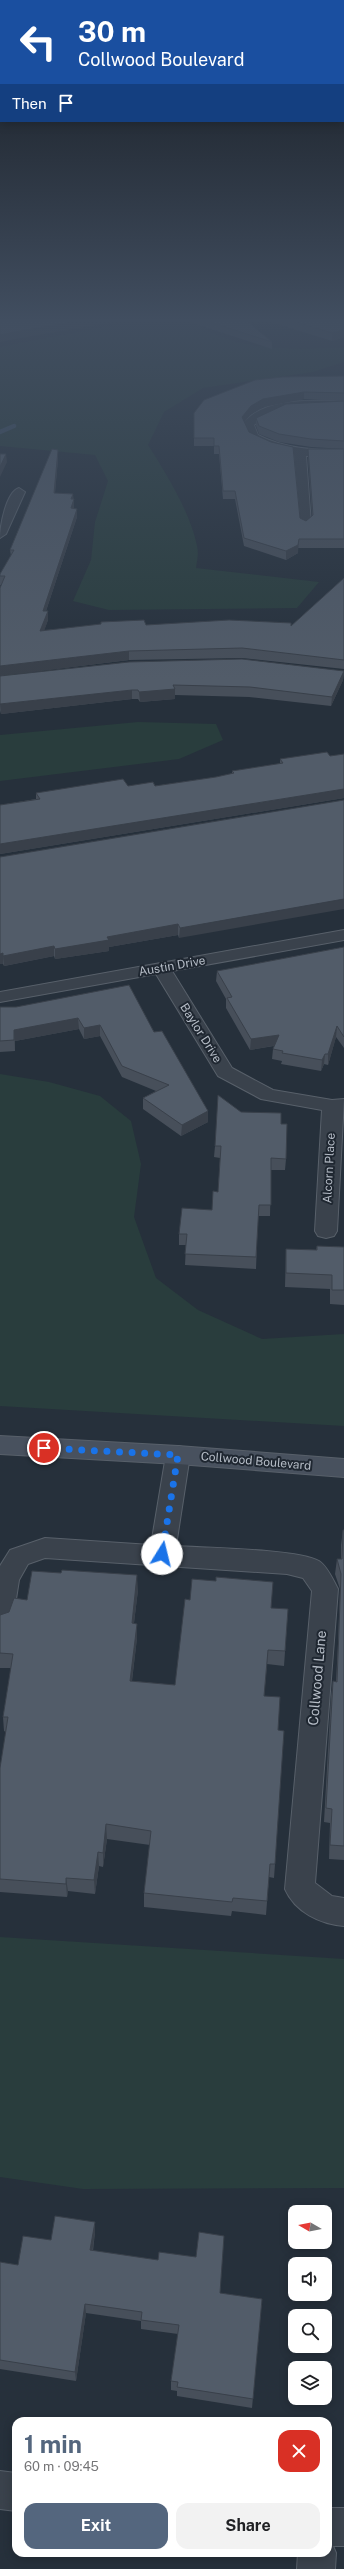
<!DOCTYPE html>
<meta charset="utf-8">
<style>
:root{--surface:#fff;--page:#f2f2f2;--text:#202124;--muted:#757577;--accent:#54667e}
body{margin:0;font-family:"Public Sans",sans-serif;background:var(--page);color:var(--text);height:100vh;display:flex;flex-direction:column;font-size:15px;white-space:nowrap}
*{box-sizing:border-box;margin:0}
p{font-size:13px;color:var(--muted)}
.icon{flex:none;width:22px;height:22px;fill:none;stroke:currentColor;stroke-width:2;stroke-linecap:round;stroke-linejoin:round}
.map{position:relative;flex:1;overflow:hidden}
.drawer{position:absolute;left:12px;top:2417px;width:320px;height:140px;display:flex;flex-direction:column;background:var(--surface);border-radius:12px;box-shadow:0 2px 10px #0003}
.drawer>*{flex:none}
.guide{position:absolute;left:0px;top:0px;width:344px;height:122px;box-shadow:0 2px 10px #0003;background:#1a4fa0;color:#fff;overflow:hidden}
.needle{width:26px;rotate:279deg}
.controls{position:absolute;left:288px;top:2205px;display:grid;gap:8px}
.controls a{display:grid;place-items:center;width:44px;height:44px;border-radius:8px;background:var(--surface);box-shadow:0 2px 10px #0003;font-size:20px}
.pin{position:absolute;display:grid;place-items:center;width:34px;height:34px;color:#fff;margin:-17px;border:2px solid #fff;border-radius:50%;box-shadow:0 1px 4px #0007}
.me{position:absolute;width:44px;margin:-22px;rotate:9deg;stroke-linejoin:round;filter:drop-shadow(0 0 3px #0008)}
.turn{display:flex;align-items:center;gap:14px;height:84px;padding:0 12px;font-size:18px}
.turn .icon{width:52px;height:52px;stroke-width:2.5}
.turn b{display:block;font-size:28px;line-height:34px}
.then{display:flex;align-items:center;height:38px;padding:0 12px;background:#0003;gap:8px;font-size:15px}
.round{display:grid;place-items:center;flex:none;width:42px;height:42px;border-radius:12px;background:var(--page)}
.head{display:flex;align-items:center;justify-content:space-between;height:68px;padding:0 12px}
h1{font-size:24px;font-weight:700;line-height:30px;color:var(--accent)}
.button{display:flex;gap:8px;margin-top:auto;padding:8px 12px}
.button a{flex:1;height:46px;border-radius:12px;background:var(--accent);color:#fff;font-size:16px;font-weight:700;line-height:46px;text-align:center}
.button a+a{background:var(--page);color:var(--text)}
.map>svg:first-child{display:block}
.green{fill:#293d3d}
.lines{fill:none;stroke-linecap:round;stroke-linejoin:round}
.stream{stroke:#3d4f62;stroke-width:4.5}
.minor-casing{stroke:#58606a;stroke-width:2}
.secondary-casing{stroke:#58606a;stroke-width:2}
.minor{fill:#3a424c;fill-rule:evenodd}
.secondary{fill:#48515e;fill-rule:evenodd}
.wall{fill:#474f5a}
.shaded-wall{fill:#39404a}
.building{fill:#525c69;stroke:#39404a}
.route{stroke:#1a73e8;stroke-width:7;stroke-dasharray:0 12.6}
.labels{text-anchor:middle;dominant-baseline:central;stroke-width:4;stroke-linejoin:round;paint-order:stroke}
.street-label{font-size:12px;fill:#b6bdc7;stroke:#1f2731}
.near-street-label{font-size:14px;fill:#b6bdc7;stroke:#1f2731}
</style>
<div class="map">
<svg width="344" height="2569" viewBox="0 0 344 2569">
<rect width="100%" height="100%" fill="#26303b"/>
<g class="green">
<path d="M135,321H203L199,325C236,352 301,350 344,347V362L313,372L203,388L164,412L148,445C166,473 191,514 197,546C199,553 197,561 196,568L319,582L297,608L109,610L73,601L91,560L95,522L108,481L95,455L0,446V347Z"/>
<polygon points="138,722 216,724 223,740 179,759 0,781 0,735"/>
<polygon points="0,1074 49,1082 100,1096 131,1121 141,1164 134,1217 156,1278 198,1310 262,1339 344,1334 344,1426 0,1406"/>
<polygon points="0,1937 344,1959 344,2188 83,2189 0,2177"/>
</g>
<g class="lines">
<polyline class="stream" points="0,432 14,426"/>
<g class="minor-casing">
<g id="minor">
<path d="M344,401V407C312,408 280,404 254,425L258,435C285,449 314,450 344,450V456H306L311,524L305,528L301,527L294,454L271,449L249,439L243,424C264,396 313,401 344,401Z"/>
<path d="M19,488L25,492L6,534L0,538C0,526 6,492 19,488Z"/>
<polygon points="344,930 344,940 172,971 232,1068 273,1090 332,1100 344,1099 337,1231 334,1236 326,1238 318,1236 315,1231 322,1110 261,1099 218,1076 156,974 0,1002 0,992"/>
<path d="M178,1446L187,1448L190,1455L176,1546C205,1548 298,1549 319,1561C327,1566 334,1581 338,1589L315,1883L332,1896L344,1898V1926C320,1924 295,1912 285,1889L312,1591L303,1578L287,1574L45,1558L28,1564L19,1580L13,1618L9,1626L0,1629V1566L10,1550L45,1538L151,1545L166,1455L169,1448Z"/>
<polygon points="0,2471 16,2473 16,2511 0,2509"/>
<polygon points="328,2508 344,2508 344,2546 333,2546 336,2553 335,2569 297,2569 298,2553 328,2553"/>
</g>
</g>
<g class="secondary-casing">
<polygon id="secondary" points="0,1436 178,1446 344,1459 344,1477 178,1464 0,1454"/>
</g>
<use href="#minor" class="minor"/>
<use href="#secondary" class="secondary"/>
</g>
<g class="wall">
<polygon points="187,321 247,321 272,342 272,349"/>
<polygon points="268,321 344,321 344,337 332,341"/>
<polygon points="344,376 344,449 311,447 279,442 259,434 256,426 256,418 340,401 304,399 263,407 251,414 244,422 249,432 300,518 306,521 312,516 308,458 308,449 344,449 344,548 298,548 298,553 286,560 244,546 235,499 223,499 219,454 214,454 214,446 194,446 194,413"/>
<polygon points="58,450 58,459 55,493 73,494 74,508 77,517 46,611 48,611 48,620 44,630 146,625 291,626 344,578 344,669 242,658 129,660 7,675 344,671 343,680 331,706 249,697 175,695 175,699 140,702 138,699 132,699 1,714 0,710 0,588 1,585 0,585 0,574 11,556 10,550"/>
<polygon points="344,754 344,798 0,854 0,805 36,799 36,793 128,786 155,786 216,777 232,774 232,771 280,764 280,759 330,756"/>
<polygon points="344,800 179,938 178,935 109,947 109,951 55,959 54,956 4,966 3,964 0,964 0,857"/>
<polygon points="344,947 344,1048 336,1037 328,1065 324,1064 321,1071 281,1064 282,1061 272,1059 273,1049 274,1046 250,1050 226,1008 226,999 216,981 217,971"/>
<polygon points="0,1007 16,1007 154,1032 208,1111 208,1122 181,1136 143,1109 143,1098 156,1091 122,1077 100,1036 84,1039 79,1029 15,1041 15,1051 0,1052"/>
<polygon points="241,1112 281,1124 286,1159 285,1170 271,1170 270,1216 258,1216 256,1269 185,1265 186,1245 179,1245 179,1234 212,1210 218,1192 220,1158 214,1157 215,1146"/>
<polygon points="317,1246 344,1247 344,1305 330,1304 330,1289 285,1287 286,1249 316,1250"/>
<polygon points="343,1530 344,1530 344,1860 329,1859 330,1823 324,1822 331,1696 333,1681 336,1682 338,1644 340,1589 335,1574 337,1559 341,1559 341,1545"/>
<polygon points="138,1590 134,1623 137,1638 132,1681 175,1685 271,1608 288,1609 284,1666 267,1664 264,1696 278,1730 275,1864 274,1878 269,1877 266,1915 232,1911 231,1916 144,1907 144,1893 150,1845 107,1839 103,1867 99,1866 95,1894 68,1891 67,1897 0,1892 0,1768 6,1732 4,1731 3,1717 11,1668 0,1668 0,1615 9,1612 27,1600"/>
<polygon points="95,2222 95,2232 93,2251 220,2293 262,2299 252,2408 177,2396 177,2391 171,2390 171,2381 178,2334 141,2329 141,2321 86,2313 76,2381 0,2369 0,2262 18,2265 51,2240"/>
</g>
<g class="shaded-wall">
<polygon points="78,321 119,321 15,339 0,342 0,335 15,332"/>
<polygon points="344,330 344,337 332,341 332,333"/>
<polygon points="304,392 304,399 263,407 251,414 242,425 242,417 251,406 263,399"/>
<polygon points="58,450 58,459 54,502 54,493"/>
<polygon points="6,454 7,462 0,477 0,467"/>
<polygon points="73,494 73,502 74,499 74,508 71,517 71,499"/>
<polygon points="77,509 77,517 43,620 43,611"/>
<polygon points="299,539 298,553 286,560 286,551"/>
<polygon points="48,611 48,620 41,640 40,631"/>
<polygon points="129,651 129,660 0,676 0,666"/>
<polygon points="344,671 343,680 331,706 332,697"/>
<polygon points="175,689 175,699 140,702 139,692"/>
<polygon points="132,690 132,699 1,714 0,704"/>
<polygon points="344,789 344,798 0,854 0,844"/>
<polygon points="344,899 344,909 179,938 180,928"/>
<polygon points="178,924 178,935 109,947 109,951 55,959 55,949 107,937"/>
<polygon points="54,946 54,956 4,966 3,956"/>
<polygon points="3,953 3,964 0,964 0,954"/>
<polygon points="78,1018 79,1029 15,1041 15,1051 14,1030"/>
<polygon points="100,1025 100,1036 84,1039 84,1028"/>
<polygon points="337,1026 336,1037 328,1065 328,1054"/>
<polygon points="279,1035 278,1045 250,1050 251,1039"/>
<polygon points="325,1054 324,1064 321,1071 322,1060"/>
<polygon points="208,1111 208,1122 181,1136 182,1125"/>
<polygon points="137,1575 138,1590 132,1638 132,1623"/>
<polygon points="137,1624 137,1638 130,1695 130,1681"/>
<polygon points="268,1650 267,1664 263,1710 264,1696"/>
<polygon points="106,1824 107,1839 103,1867 103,1853"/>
<polygon points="98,1852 99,1866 95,1894 94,1880"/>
<polygon points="66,1878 68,1891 67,1897 66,1884"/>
<polygon points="95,2222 95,2232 91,2260 90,2250"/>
<polygon points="85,2304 86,2313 76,2381 75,2372"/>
</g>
<g class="building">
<polygon points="0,321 78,321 15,332 0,335"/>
<polygon points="206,321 247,321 272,342"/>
<polygon points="293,321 344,321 344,330 332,333"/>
<polygon points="344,376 344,393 304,392 263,399 251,406 242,417 249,432 271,442 293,447 300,518 306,521 313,515 308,449 344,449 344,539 299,539 298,545 286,551 244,538 235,491 223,491 219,446 214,446 214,438 194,438 194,413 204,400 255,380 282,377"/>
<polygon points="344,401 344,441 311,439 279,434 259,426 256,418 286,404"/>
<polygon points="52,449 58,450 54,493 73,494 71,499 74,499 71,508 77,509 43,611 48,611 40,631 101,624 101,622 144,620 146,625 229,620 291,623 291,626 344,578 344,660 242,648 129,651 0,666 0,588 5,576 0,576 0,574 14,550 10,550"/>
<polygon points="0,454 6,454 0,467"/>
<polygon points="242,659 344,671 332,697 250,687 173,685 175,689 139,692 138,690 132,690 0,704 0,676 129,662"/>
<polygon points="327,752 330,756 344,754 344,789 0,844 0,805 40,799 36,793 123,779 128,786 153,782 155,786 216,777 234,773 232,771 283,763 280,759"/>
<polygon points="344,800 344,899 180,928 178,924 107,937 109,940 55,949 54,946 3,956 3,953 0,954 0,857"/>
<polygon points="344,947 344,1037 337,1026 328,1054 325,1054 322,1060 282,1053 283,1051 273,1049 279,1035 251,1039 227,998 232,997 217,971"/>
<polygon points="129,985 154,1032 162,1031 208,1111 182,1125 143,1098 169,1085 122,1066 100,1025 84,1028 78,1018 14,1030 14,1040 0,1041 0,1007 16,1007"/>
<polygon points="218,1095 241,1112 281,1113 281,1124 287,1124 286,1159 271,1158 271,1205 259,1205 256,1257 185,1254 187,1234 179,1234 182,1208 212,1210 213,1191 218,1192 221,1146 215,1146"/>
<polygon points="317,1246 344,1247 344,1290 332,1290 332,1275 286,1273 286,1249 317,1250"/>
<polygon points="343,1530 344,1530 344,1846 330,1845 332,1809 326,1808 333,1681 337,1682 339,1629 341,1574 337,1559 342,1559"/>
<polygon points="62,1570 137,1575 132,1623 137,1624 130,1681 175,1685 185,1599 190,1600 192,1579 216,1581 216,1577 273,1582 271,1608 288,1609 285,1651 268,1650 264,1696 280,1697 278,1730 284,1731 275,1864 270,1864 267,1901 233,1898 232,1902 144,1893 151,1831 106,1824 103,1853 98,1852 94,1880 66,1878 66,1884 0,1879 0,1768 8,1717 3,1717 13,1654 0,1653 0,1615 9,1612 14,1598 27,1600 32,1571 61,1573"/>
<polygon points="55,2216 95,2222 90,2250 158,2260 159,2252 196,2257 199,2232 224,2236 220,2293 262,2299 253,2399 177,2387 178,2382 171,2381 179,2325 141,2320 142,2312 85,2304 75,2372 0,2360 0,2262 18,2265 23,2236 51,2240"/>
</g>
<linearGradient id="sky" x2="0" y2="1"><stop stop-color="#151a20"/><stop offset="0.47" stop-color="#414e60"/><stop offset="1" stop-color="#414e60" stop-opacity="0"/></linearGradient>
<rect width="344" height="681" fill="url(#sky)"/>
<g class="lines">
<polyline class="route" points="44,1448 178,1455 162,1554"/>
</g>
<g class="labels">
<g class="street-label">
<text transform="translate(172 966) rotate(-10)">Austin Drive</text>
<text transform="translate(201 1033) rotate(58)">Baylor Drive</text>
<text transform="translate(329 1168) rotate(-87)">Alcorn Place</text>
<text transform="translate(256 1461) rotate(5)">Collwood Boulevard</text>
</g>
<g class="near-street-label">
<text transform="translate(317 1678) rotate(-85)">Collwood Lane</text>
</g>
</g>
</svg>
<div class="controls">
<a><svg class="needle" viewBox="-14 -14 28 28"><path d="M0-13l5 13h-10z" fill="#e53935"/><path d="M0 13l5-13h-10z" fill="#757577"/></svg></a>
<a><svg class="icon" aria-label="sound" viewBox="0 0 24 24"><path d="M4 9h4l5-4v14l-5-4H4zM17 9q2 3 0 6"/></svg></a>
<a><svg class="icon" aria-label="search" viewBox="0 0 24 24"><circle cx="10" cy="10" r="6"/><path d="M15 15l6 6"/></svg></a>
<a><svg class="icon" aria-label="layers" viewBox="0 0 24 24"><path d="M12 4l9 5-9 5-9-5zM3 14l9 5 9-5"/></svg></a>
</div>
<div class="pin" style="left:44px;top:1448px;background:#d93025"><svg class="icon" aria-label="arrive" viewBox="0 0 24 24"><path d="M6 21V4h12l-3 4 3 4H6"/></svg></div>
<svg class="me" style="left:162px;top:1554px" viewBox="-20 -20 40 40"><circle r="19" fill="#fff"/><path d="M0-13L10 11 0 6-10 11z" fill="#1a73e8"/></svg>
<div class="guide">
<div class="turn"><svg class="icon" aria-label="left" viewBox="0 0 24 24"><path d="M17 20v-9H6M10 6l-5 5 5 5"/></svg><div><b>30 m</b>Collwood Boulevard</div></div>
<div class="then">Then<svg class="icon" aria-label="arrive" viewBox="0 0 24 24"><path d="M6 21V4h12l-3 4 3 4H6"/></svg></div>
</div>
<section class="drawer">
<div class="head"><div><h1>1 min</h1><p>60 m · 09:45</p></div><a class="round" style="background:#d93025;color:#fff"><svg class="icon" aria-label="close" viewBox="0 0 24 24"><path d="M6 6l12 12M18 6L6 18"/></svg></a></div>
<div class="button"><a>Exit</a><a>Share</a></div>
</section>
</div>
